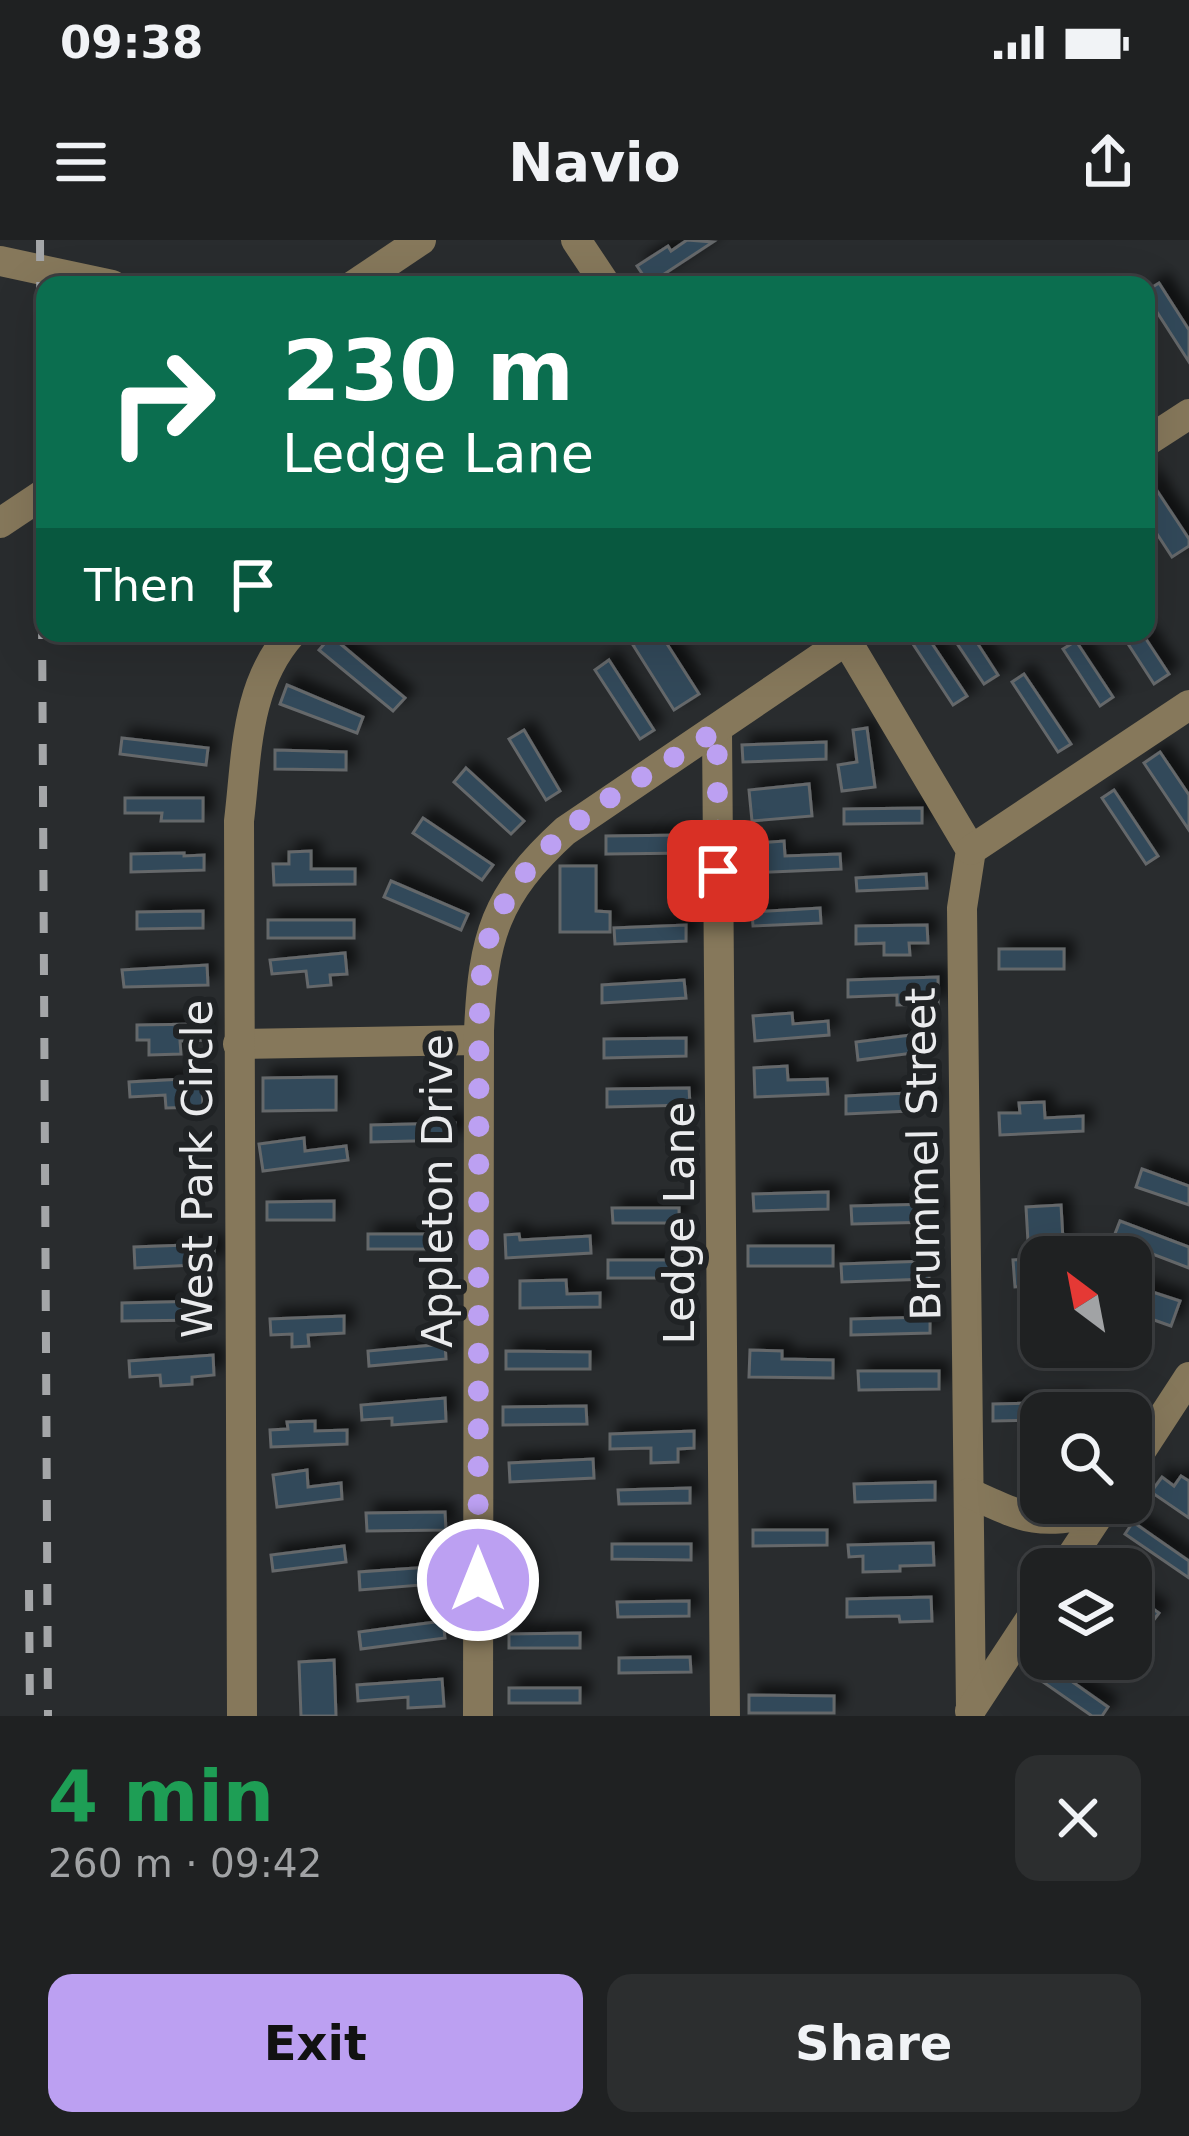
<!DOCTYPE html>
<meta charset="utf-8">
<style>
:root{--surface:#1f2122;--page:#2c2e2f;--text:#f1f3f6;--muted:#a1a3a5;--line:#3c3e40;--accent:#bca0f2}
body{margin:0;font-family:"DejaVu Sans",sans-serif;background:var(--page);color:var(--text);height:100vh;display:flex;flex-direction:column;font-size:45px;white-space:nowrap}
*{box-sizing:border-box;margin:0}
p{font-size:39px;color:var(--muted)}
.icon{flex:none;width:66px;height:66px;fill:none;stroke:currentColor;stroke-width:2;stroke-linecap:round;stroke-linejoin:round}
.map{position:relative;height:1476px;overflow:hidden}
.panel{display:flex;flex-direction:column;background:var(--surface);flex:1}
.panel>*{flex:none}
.banner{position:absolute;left:36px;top:36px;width:1119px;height:366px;border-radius:24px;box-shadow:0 12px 48px #0002,0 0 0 3px var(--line);background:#0b6e4f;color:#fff;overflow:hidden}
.needle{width:78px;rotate:328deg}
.tools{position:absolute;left:1020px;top:996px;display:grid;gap:24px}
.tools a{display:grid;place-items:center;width:132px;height:132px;border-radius:24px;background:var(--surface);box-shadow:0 12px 48px #0002,0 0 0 3px var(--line);font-size:60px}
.pin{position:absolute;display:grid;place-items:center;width:102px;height:102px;color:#fff;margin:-51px;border-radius:24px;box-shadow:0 6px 18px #0006}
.me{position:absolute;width:132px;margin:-66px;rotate:0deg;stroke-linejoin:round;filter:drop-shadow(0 0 9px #0008)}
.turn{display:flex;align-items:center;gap:42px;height:252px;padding:0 48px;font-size:54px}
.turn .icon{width:156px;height:156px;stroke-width:2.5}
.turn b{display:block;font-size:84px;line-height:102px}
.then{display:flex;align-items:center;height:114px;padding:0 48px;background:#0003;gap:24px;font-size:45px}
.round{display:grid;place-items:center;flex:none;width:126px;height:126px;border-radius:24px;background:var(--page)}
.headline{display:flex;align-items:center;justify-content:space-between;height:204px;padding:0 48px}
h1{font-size:72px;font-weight:700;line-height:90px;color:#1e9e55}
.cta{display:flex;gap:24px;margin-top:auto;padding:24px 48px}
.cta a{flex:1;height:138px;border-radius:24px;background:var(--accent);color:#111;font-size:48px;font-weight:700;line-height:138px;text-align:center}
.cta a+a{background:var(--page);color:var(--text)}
.status{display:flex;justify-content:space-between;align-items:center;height:84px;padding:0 60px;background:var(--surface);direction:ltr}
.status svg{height:33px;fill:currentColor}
header{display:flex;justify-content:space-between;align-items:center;height:156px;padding:0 48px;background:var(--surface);font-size:54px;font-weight:700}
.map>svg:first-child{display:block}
.building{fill:#314a5a;stroke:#65686b;stroke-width:3;filter:url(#shadow)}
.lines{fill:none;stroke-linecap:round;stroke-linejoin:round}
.minor{stroke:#86785b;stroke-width:30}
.rail{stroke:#a4a6a8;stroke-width:8;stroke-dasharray:21 21;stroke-linecap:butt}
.route{stroke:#bca0f2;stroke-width:21;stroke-dasharray:0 37.8}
.labels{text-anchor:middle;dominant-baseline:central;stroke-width:12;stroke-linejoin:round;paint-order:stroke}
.street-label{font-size:42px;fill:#eaebed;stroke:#202325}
</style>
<div class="status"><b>09:38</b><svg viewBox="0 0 49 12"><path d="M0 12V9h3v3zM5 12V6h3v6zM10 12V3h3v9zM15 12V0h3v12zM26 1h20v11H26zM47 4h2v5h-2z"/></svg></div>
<header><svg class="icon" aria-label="menu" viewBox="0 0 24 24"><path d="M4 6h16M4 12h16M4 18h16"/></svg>Navio<svg class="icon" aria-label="share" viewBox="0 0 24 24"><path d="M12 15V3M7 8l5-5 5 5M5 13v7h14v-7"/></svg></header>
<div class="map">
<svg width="1189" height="1476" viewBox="0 0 1189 1476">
<defs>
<filter id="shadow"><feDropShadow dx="9" dy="-9" stdDeviation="6" flood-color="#0009"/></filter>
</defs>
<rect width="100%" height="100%" fill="#292c2e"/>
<g class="building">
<polygon points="687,0 713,2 649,44 637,26 668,6 671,11"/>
<polygon points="1159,43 1189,90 1189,122 1146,55 1146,51"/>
<polygon points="1146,234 1189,299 1189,306 1172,317 1146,277"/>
<polygon points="652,393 660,393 699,454 674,470 633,405"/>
<polygon points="910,393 925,393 967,456 953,465 907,395"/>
<polygon points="950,393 981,393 974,398 998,435 984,444"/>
<polygon points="1121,393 1142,393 1169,434 1154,444"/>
<polygon points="331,396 405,458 393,471 319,410"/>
<polygon points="1076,401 1113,457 1100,466 1063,409"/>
<polygon points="609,420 654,490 640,499 595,430"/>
<polygon points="1024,434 1071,504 1058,512 1012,442"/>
<polygon points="287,445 363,477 357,493 280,464"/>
<polygon points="867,488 875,547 842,551 838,525 857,522 853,490"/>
<polygon points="524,490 560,551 546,560 509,499"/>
<polygon points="122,498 208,508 206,525 120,514"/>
<polygon points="826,502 826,519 743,522 742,505"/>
<polygon points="275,510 346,512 346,530 275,529"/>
<polygon points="1160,512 1189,555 1189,590 1144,523"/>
<polygon points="466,528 524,581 511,594 454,542"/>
<polygon points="809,544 812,576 752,581 749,550"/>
<polygon points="1114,550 1158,616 1146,624 1102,558"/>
<polygon points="125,558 203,558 203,581 161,581 162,573 125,573"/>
<polygon points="922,568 922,583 844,584 844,569"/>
<polygon points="423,578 493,625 482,640 413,593"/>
<polygon points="690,595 691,613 606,614 606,596"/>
<polygon points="784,601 785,616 840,614 841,629 748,633 747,616 759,615 758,603"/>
<polygon points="311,611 311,629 355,629 355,644 274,645 273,624 289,624 289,612"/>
<polygon points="184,613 184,616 204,615 204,630 131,632 131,614"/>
<polygon points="560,626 596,626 596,671 610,672 610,692 560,692"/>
<polygon points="926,634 927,648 857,651 856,638"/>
<polygon points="391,641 468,674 461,690 384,657"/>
<polygon points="820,668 821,683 753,686 752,672"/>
<polygon points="203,671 203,688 137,689 137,672"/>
<rect x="268" y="680" width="86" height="18"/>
<polygon points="686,685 686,701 615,704 614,688"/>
<polygon points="927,685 928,703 909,703 910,715 884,715 884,703 856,704 856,686"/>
<rect x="999" y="709" width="65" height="20"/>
<polygon points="345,713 347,734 330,735 331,745 308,747 306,731 272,734 270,720"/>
<polygon points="207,725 208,745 124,747 122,730"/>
<polygon points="938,737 938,764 897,765 897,755 848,757 848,740"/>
<polygon points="684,740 686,758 602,763 602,745"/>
<polygon points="792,773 793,784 828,781 829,795 755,801 753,776"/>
<polygon points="204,784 205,800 180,801 181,814 149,815 149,800 137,800 137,785"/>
<polygon points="927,793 929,811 858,820 856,802"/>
<polygon points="686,798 686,816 604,818 604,799"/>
<polygon points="787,826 788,840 827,839 828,854 755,857 754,828"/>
<polygon points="336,837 336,870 263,871 263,838"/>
<polygon points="202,838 203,867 166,868 165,855 130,857 129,842"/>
<polygon points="689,848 690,865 607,867 607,849"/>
<polygon points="930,852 931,870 846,874 846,856"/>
<polygon points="1044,862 1045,878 1083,876 1083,891 1000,895 999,873 1020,873 1019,863"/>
<polygon points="455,883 455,900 371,902 371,885"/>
<polygon points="304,898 305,911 346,906 348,920 263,931 259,904"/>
<polygon points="1142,929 1189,946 1189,965 1136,947"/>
<polygon points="828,952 828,969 754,971 753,954"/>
<polygon points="334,961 334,980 267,980 267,962"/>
<polygon points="934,964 934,982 852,984 851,966"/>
<polygon points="1061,965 1064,1017 1041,1017 1041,1065 1030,1066 1029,1046 1015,1047 1013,1020 1029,1019 1026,967"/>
<polygon points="612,968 679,968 679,983 613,983"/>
<polygon points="1120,981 1189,1007 1189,1028 1113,999"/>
<rect x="368" y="994" width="78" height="15"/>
<polygon points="519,994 520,1000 590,996 591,1013 506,1018 505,995"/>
<polygon points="214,1004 214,1024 135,1028 134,1007"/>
<rect x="748" y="1006" width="85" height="20"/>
<polygon points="608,1020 692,1020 691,1038 608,1038"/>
<polygon points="929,1021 929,1039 842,1042 841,1024"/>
<polygon points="566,1040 567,1054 600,1053 600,1067 520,1068 520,1041"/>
<polygon points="1131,1045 1180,1061 1171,1086 1137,1074 1139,1066 1131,1063"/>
<polygon points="206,1061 207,1080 122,1081 122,1063"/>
<polygon points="344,1076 344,1093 308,1095 309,1106 292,1107 292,1094 271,1095 270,1079"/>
<polygon points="930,1077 930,1093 851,1095 851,1079"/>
<polygon points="445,1104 446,1119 369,1126 368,1111"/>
<polygon points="750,1110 782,1111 782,1119 833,1120 833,1138 749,1137"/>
<polygon points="506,1111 590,1112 590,1129 506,1129"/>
<polygon points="213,1115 214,1135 192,1137 192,1144 161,1146 160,1135 130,1137 129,1121"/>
<polygon points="858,1131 939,1131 939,1149 859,1150"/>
<polygon points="445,1158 446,1181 392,1185 392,1178 362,1180 361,1165"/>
<polygon points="1077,1162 1077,1173 1041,1173 1041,1180 993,1181 993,1164"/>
<polygon points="586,1166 587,1184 503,1185 503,1167"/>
<polygon points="315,1181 315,1191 347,1190 347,1204 271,1207 270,1190 288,1189 287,1182"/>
<polygon points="694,1191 694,1208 678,1209 678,1222 651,1223 651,1208 610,1209 610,1194"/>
<polygon points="593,1219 594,1238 510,1242 509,1223"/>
<polygon points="307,1230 308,1247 341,1243 342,1259 277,1267 273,1235"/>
<polygon points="1181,1236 1189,1241 1189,1278 1151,1252 1162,1237 1174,1246"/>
<polygon points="935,1242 935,1260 855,1262 854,1244"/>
<polygon points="690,1248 690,1263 619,1264 618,1250"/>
<polygon points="445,1272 446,1290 367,1291 366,1273"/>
<polygon points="1133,1282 1189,1321 1189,1338 1125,1294"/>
<polygon points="753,1290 827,1290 827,1305 753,1306"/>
<polygon points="933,1303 934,1325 900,1326 900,1331 863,1332 863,1316 849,1317 848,1305"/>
<polygon points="612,1304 691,1304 691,1320 612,1319"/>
<polygon points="344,1306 346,1322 273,1331 271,1315"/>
<polygon points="444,1326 446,1343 360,1350 359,1332"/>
<polygon points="1131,1353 1159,1373 1150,1385 1131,1371"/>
<polygon points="931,1357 932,1381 900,1382 899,1376 847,1377 847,1359"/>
<polygon points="689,1361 689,1376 618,1377 617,1362"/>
<polygon points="443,1381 445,1398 361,1409 359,1392"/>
<polygon points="580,1393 580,1408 509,1408 509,1394"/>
<polygon points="690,1417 691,1432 619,1433 619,1418"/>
<polygon points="1040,1419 1108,1467 1102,1476 1092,1476 1030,1433"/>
<polygon points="334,1420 336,1476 301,1476 299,1422"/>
<polygon points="442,1439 444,1466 408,1468 408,1457 358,1461 357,1445"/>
<rect x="509" y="1448" width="71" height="15"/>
<polygon points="749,1455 834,1456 834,1473 749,1473"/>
</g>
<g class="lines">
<g class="minor">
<polyline points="576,0 606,45"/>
<polyline points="0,21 112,45"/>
<polyline points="354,45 421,0"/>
<polyline points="1146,202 1189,174"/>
<polyline points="0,283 45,253"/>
<polyline points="842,393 971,610 962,668 971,1469"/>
<polyline points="717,490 725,1476"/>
<polyline points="971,610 1189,465"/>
<polyline points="238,804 479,800"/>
<polyline points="1131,1226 1189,1137"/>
<path d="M969,1253C1028,1280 1036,1285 1100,1272"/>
<polyline points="1063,1329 1106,1264"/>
<polyline points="970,1471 1041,1363"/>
<path d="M242,1476L239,581C247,515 245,445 292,393"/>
<path d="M478,1476L479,791C483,697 495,655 565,591L857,393"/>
</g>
<g class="rail">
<polyline points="40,0 48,1476"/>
<polyline points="29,1350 30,1476"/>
</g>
</g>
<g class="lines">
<path class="route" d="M478,1340L479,790C480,761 479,727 489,698C524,595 632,546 717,490L718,631"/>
</g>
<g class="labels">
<g class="street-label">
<text transform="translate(923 914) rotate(-91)">Brummel Street</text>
<text transform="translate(197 929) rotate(-90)">West Park Circle</text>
<text transform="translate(437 951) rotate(-90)">Appleton Drive</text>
<text transform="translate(679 983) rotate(-90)">Ledge Lane</text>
</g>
</g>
</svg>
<div class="tools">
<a><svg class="needle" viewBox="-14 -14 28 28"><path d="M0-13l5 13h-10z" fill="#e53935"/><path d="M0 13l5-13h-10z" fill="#a1a3a5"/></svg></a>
<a><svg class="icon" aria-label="search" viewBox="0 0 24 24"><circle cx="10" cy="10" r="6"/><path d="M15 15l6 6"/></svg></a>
<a><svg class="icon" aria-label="layers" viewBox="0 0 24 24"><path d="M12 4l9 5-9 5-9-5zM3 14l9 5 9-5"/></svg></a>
</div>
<div class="pin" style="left:718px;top:631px;background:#d93025"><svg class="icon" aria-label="arrive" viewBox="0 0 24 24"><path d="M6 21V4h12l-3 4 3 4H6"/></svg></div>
<svg class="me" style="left:478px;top:1340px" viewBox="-20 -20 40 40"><circle r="17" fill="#bca0f2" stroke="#fff" stroke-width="3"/><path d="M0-11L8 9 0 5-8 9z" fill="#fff"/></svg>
<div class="banner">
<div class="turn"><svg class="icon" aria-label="right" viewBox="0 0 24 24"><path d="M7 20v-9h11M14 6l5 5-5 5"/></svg><div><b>230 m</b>Ledge Lane</div></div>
<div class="then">Then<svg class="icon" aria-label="arrive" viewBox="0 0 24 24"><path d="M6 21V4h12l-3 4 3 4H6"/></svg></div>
</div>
</div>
<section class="panel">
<div class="headline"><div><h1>4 min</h1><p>260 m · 09:42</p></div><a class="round"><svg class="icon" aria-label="close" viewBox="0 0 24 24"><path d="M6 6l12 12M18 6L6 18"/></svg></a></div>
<div class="cta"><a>Exit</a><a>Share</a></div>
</section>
